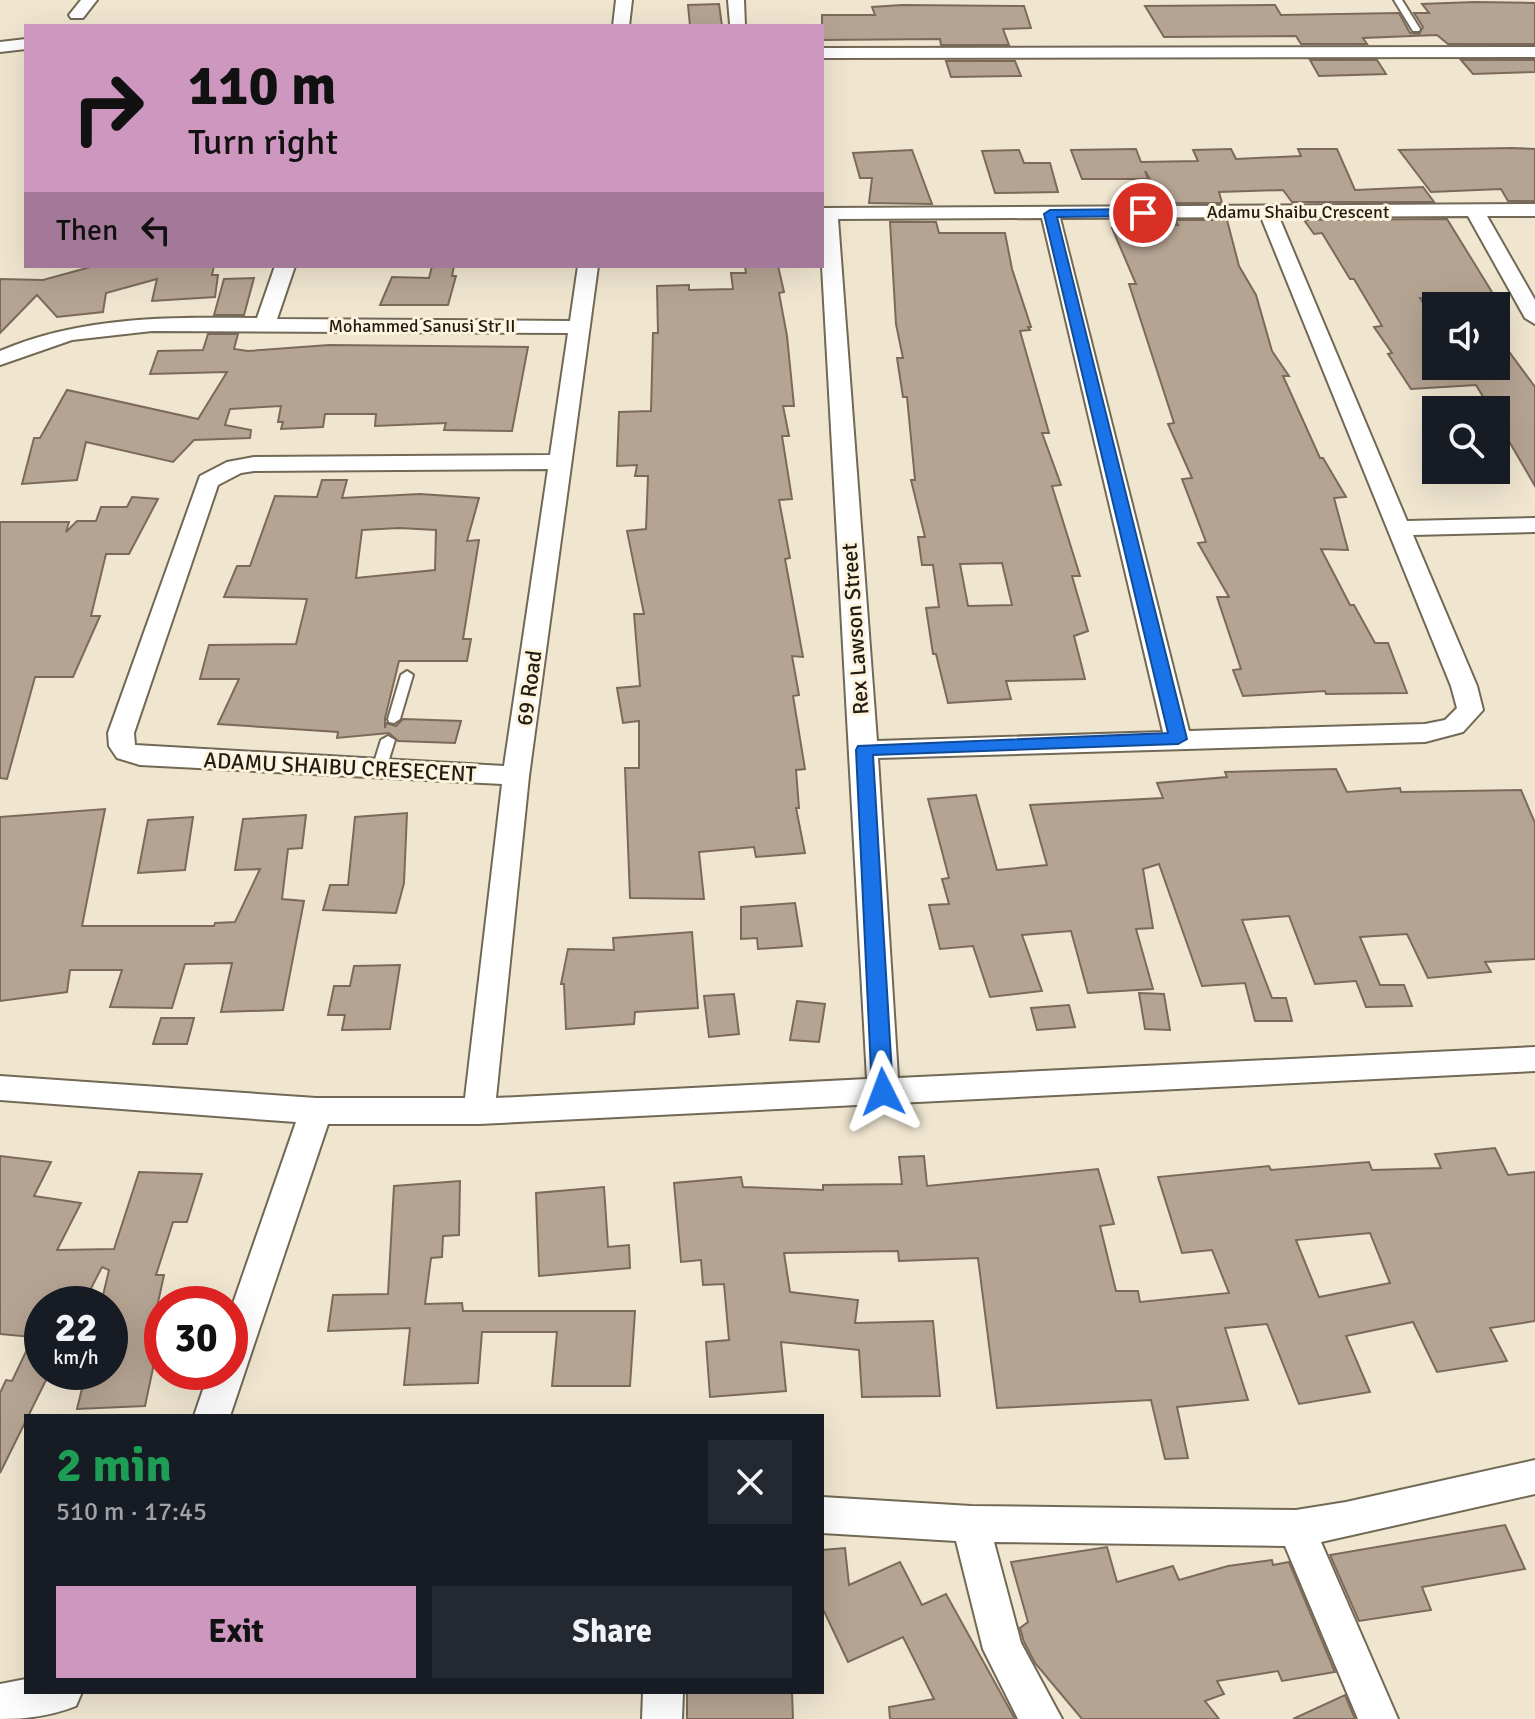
<!DOCTYPE html>
<meta charset="utf-8">
<style>
:root{--surface:#171b24;--page:#242831;--text:#f1f3f6;--muted:#9ea1a6;--accent:#cd97bf}
body{margin:0;font-family:Signika,sans-serif;background:var(--page);color:var(--text);height:100vh;display:flex;flex-direction:column;font-size:30px;white-space:nowrap}
*{box-sizing:border-box;margin:0}
p{font-size:26px;color:var(--muted)}
.icon{flex:none;width:44px;height:44px;fill:none;stroke:currentColor;stroke-width:2;stroke-linecap:round;stroke-linejoin:round}
.map{position:relative;flex:1;overflow:hidden}
.drawer{position:absolute;left:24px;top:1414px;width:800px;height:280px;display:flex;flex-direction:column;background:var(--surface);border-radius:0px;box-shadow:0 8px 32px #0002}
.drawer>*{flex:none}
.banner{position:absolute;left:24px;top:24px;width:800px;height:244px;border-radius:0px;box-shadow:0 8px 32px #0002;background:#cd97bf;color:#111;overflow:hidden}
.controls{position:absolute;left:1422px;top:292px;display:grid;gap:16px}
.controls a{display:grid;place-items:center;width:88px;height:88px;border-radius:0px;background:var(--surface);box-shadow:0 8px 32px #0002;font-size:40px}
.speed{position:absolute;left:24px;top:1286px;display:flex;gap:16px;font-size:40px;font-weight:700;text-align:center}
.speed>*{display:grid;place-content:center;width:104px;height:104px;border-radius:50%;background:var(--surface);box-shadow:0 8px 32px #0002;line-height:1}
.speed small{font-size:20px;font-weight:400}
.speed .limit{border:12px solid #d22;background:#fff;color:#111}
.pin{position:absolute;display:grid;place-items:center;width:68px;height:68px;color:#fff;margin:-34px;border:4px solid #fff;border-radius:50%;box-shadow:0 2px 8px #0007}
.me{position:absolute;width:88px;margin:-44px;rotate:357deg;stroke-linejoin:round;filter:drop-shadow(0 0 6px #0008)}
.turn{display:flex;align-items:center;gap:28px;height:168px;padding:0 32px;font-size:36px}
.turn .icon{width:104px;height:104px;stroke-width:2.5}
.turn b{display:block;font-size:56px;line-height:68px}
.then{display:flex;align-items:center;height:76px;padding:0 32px;background:#0003;gap:16px;font-size:30px}
.round{display:grid;place-items:center;flex:none;width:84px;height:84px;border-radius:0px;background:var(--page)}
.summary{display:flex;align-items:center;justify-content:space-between;height:136px;padding:0 32px}
h1{font-size:48px;font-weight:800;line-height:60px;color:#1e9e55}
.cta{display:flex;gap:16px;margin-top:auto;padding:16px 32px}
.cta a{flex:1;height:92px;border-radius:0px;background:var(--accent);color:#111;font-size:32px;font-weight:800;line-height:92px;text-align:center}
.cta a+a{background:var(--page);color:var(--text)}
.map>svg:first-child{display:block}
.building{fill:#b6a493;stroke:#7b6a5b;stroke-width:2;fill-rule:evenodd}
.lines{fill:none;stroke-linecap:round;stroke-linejoin:round}
.lane-casing{stroke:#716855;stroke-width:4}
.street-casing{stroke:#716855;stroke-width:4}
.lane{fill:#fff;fill-rule:evenodd}
.street{fill:#fff;fill-rule:evenodd}
.route{fill:#1a73e8;stroke:#114b97;stroke-width:2}
.labels{text-anchor:middle;dominant-baseline:central;stroke-width:6;stroke-linejoin:round;paint-order:stroke}
.far-street-label{font-size:18px;fill:#1f1c14;stroke:#fef3dd}
.street-label{font-size:22px;fill:#1f1c14;stroke:#fef3dd}
</style>
<div class="map">
<svg width="1535" height="1719" viewBox="0 0 1535 1719">
<rect width="100%" height="100%" fill="#f0e6d0"/>
<g class="building">
<polygon points="1475,2 1535,3 1535,44 1448,44 1437,35 1363,38 1367,44 1301,44 1296,36 1164,37 1145,6 1275,5 1281,15 1399,13 1410,33 1419,34 1423,27 1414,13 1429,13 1422,4"/>
<polygon points="719,4 722,26 690,26 688,5"/>
<polygon points="902,5 1024,6 1031,28 1003,29 1009,45 941,45 940,39 822,40 822,15 875,15 872,7"/>
<polygon points="1310,60 1377,60 1386,74 1319,76"/>
<polygon points="1461,60 1535,60 1535,72 1473,74"/>
<polygon points="946,61 1015,61 1021,76 951,77"/>
<polygon points="1511,148 1535,149 1535,201 1508,201 1501,189 1431,192 1399,150"/>
<polygon points="1136,149 1141,162 1198,161 1193,150 1231,149 1236,159 1301,156 1298,149 1337,149 1355,190 1423,187 1434,202 1292,202 1283,190 1219,192 1222,203 1164,203 1145,171 1148,179 1082,179 1071,150"/>
<polygon points="912,150 932,204 869,203 872,178 860,178 853,153"/>
<polygon points="1019,150 1024,163 1050,163 1058,192 995,193 982,151"/>
<polygon points="1447,219 1495,297 1420,298 1436,324 1436,366 1496,366 1496,334 1535,387 1535,486 1496,419 1496,410 1491,410 1476,385 1411,389 1388,354 1392,353 1374,327 1382,326 1354,279 1350,279 1322,233 1314,234 1304,220"/>
<polygon points="1175,220 1227,220 1239,266 1256,295 1272,351 1289,376 1283,376 1320,458 1323,458 1346,497 1334,498 1348,550 1321,549 1350,605 1354,605 1375,643 1388,643 1407,693 1326,694 1325,691 1243,696 1233,670 1241,669 1217,597 1229,597 1198,543 1206,542 1182,479 1192,478 1168,424 1174,423 1129,284 1136,284 1112,228 1178,225"/>
<path d="M890,222H936L939,233H1005L1012,269L1031,327H1028L1030,330L1020,331L1049,433H1042L1061,485L1052,486L1080,576H1072L1088,631L1074,636L1085,679L1006,681L1011,699L948,703L936,654H933L926,608L939,607L933,565H922L918,537H925L911,480H915L907,397H903L897,358H903L896,324ZM1002,563L1012,605L968,606L960,564Z"/>
<polygon points="94,266 214,266 212,275 218,275 215,297 152,301 157,279 106,293 103,312 57,317 37,295 0,333 0,279 43,280"/>
<polygon points="432,266 454,266 452,276 456,276 448,305 380,305 392,277 429,278"/>
<polygon points="745,266 778,266 784,292 779,293 787,336 794,406 783,406 789,436 782,436 792,499 779,500 790,558 785,559 803,657 792,656 799,695 793,696 805,769 796,770 799,808 796,808 805,853 756,857 754,847 699,852 704,899 630,898 625,768 639,768 639,721 623,723 617,688 640,686 634,614 644,614 627,531 646,529 648,476 635,476 637,465 617,466 619,412 651,411 653,333 658,333 657,286 689,285 689,290 733,289 731,273 746,273"/>
<polygon points="254,278 244,315 214,315 224,279"/>
<polygon points="208,334 238,334 234,349 248,351 329,345 528,347 512,431 444,430 446,423 375,426 376,414 325,414 323,427 281,429 283,422 278,422 281,406 230,409 225,425 251,430 250,438 194,440 173,462 86,442 77,480 22,484 34,438 40,438 67,390 198,419 227,372 150,374 158,351 203,350"/>
<path d="M322,480H347L342,498L420,494L479,498L467,541L479,540L463,639H471L467,661H399L385,718V728L386,723L396,726L403,719L461,721L455,743L398,741L389,733L337,738L338,732L218,724L239,679H200L209,645L296,644L307,599L224,597L237,566H250L275,496L317,497ZM399,528L436,530L435,570L356,578L362,530Z"/>
<polygon points="132,497 158,499 129,554 106,554 91,616 100,616 73,677 35,677 7,779 0,778 0,522 69,522 66,532 77,521 96,521 101,507 127,507"/>
<polygon points="1336,769 1347,792 1400,788 1401,792 1521,790 1535,823 1535,959 1485,962 1491,972 1428,978 1407,934 1360,937 1380,985 1404,985 1412,1006 1366,1007 1356,981 1315,984 1289,916 1242,920 1272,998 1286,998 1292,1021 1255,1021 1245,983 1202,986 1159,864 1143,869 1153,928 1136,929 1153,989 1088,993 1071,931 1022,935 1042,991 990,997 973,946 940,949 929,905 949,904 942,879 949,878 928,799 976,795 997,870 1047,865 1030,805 1163,798 1157,783 1227,777 1225,772"/>
<polygon points="105,809 82,926 214,926 215,923 235,922 260,869 235,870 243,819 306,815 302,848 288,849 282,899 304,901 283,1010 221,1012 232,963 185,964 172,1008 110,1007 122,970 70,970 67,992 0,1001 0,817"/>
<polygon points="407,813 404,883 396,913 323,910 330,885 348,885 355,817"/>
<polygon points="193,817 185,870 138,873 148,820"/>
<polygon points="795,903 802,946 758,949 757,938 741,939 741,907"/>
<polygon points="692,932 698,1008 635,1012 634,1024 566,1029 564,984 561,984 568,949 614,950 613,938"/>
<polygon points="400,965 390,1029 342,1030 345,1015 328,1015 334,986 350,986 354,966"/>
<polygon points="1139,993 1164,994 1170,1030 1145,1029"/>
<polygon points="734,994 739,1034 709,1037 704,996"/>
<polygon points="797,1001 825,1004 819,1042 790,1040"/>
<polygon points="1069,1005 1075,1027 1037,1030 1031,1008"/>
<polygon points="161,1018 194,1018 187,1044 153,1044"/>
<path d="M1495,1148L1508,1175L1535,1172V1321L1490,1328L1507,1361L1437,1372L1413,1322L1346,1336L1370,1392L1299,1404L1267,1324L1225,1328L1248,1400L1177,1407L1188,1458L1165,1459L1151,1400L997,1408L978,1258L899,1261L898,1251L784,1253L790,1292L858,1300L855,1323L933,1321L940,1396L862,1397L859,1350L781,1342L786,1391L710,1397L706,1342L729,1340L724,1284L703,1285L701,1260L681,1262L674,1183L741,1177L743,1187L823,1190V1185L902,1184L899,1157L924,1156L927,1186L1098,1169L1114,1224L1100,1226L1116,1291H1138L1140,1302L1229,1293L1212,1250L1182,1253L1158,1177L1269,1166L1271,1170L1369,1162L1372,1170L1441,1168L1435,1154ZM1370,1233L1390,1283L1319,1297L1296,1240Z"/>
<polygon points="0,1156 51,1162 34,1196 81,1203 57,1250 114,1249 139,1172 202,1174 187,1222 173,1222 156,1275 164,1275 151,1335 160,1335 145,1406 77,1409 86,1372 110,1372 110,1304 101,1304 109,1270 102,1267 83,1304 42,1304 42,1372 50,1372 0,1473 0,1393 6,1380 12,1381 33,1337 0,1334"/>
<polygon points="460,1181 459,1235 443,1236 442,1257 431,1258 425,1304 462,1303 463,1311 635,1311 630,1386 552,1386 557,1332 482,1332 478,1383 404,1385 410,1328 328,1331 333,1295 388,1294 394,1186"/>
<polygon points="604,1187 608,1247 629,1245 630,1268 539,1276 536,1193"/>
<polygon points="1505,1525 1525,1569 1422,1587 1431,1610 1359,1621 1330,1555"/>
<polygon points="1107,1547 1117,1582 1173,1566 1179,1580 1228,1566 1272,1560 1273,1565 1289,1562 1335,1672 1282,1681 1278,1671 1217,1681 1224,1694 1205,1701 1219,1719 1082,1719 1035,1663 1024,1642 1020,1628 1028,1622 1011,1562"/>
<polygon points="845,1548 849,1585 900,1562 922,1605 946,1594 1015,1719 890,1719 889,1707 934,1699 903,1637 848,1662 822,1607 822,1550"/>
<polygon points="687,1692 792,1692 793,1719 687,1719"/>
<polygon points="1345,1695 1355,1719 1293,1719"/>
</g>
<g class="lines">
<g class="lane-casing">
<g id="lane">
<polygon points="1394,0 1402,0 1420,29 1419,31 1413,31"/>
<polygon points="407,671 413,675 400,719 394,723 389,722 388,719 401,675"/>
<polygon points="388,736 395,740 386,769 384,772 374,772 372,769 381,740"/>
</g>
</g>
<g class="street-casing">
<g id="street">
<polygon points="81,0 97,0 83,18 71,18 69,15"/>
<polygon points="616,0 632,0 629,26 613,26"/>
<polygon points="728,0 744,0 745,26 730,24"/>
<polygon points="26,39 26,49 0,52 0,42"/>
<polygon points="1535,47 1535,57 822,58 822,48"/>
<path d="M1535,204V216H1487L1535,300V324L1525,318L1468,216L1279,217L1407,521L1535,518V532L1413,535L1477,686L1483,710L1463,732L1425,742L878,758L898,1078L1535,1047V1071L479,1124H328L230,1416H194L209,1372H230V1312L296,1122L0,1100V1076L316,1098H465L502,784L140,765L117,758L109,746L108,733L200,476L227,462L254,457L550,455L568,333L152,331L72,340L0,365V351C81,316 170,317 257,318L275,266H295L277,319L570,321L578,266H598L529,776L496,1098L867,1079L822,266V208ZM1261,217L1451,686L1457,708L1445,720L1425,724L1189,731L1060,218ZM1042,218L1163,732L877,741L838,219ZM548,469L504,766L135,745L134,733L218,485L241,473L254,471Z"/>
<polygon points="1535,1460 1535,1494 1321,1542 1398,1719 1358,1719 1285,1546 994,1542 1021,1643 1062,1719 1018,1719 983,1649 956,1541 822,1533 822,1497 971,1506 1296,1510 1346,1502"/>
<path d="M26,1679V1692H82L76,1706C51,1716 27,1719 0,1719V1684Z"/>
<polygon points="643,1692 683,1692 682,1719 642,1719"/>
</g>
</g>
<use href="#lane" class="lane"/>
<use href="#street" class="street"/>
</g>
<polygon class="route" points="1143,209 1149,213 1147,216 1057,217 1187,739 1178,744 873,755 893,1092 890,1097 875,1097 872,1092 856,750 858,746 1168,733 1044,214 1050,210"/>
<g class="labels">
<g class="far-street-label">
<text x="1298" y="212">Adamu Shaibu Crescent</text>
<text x="422" y="326">Mohammed Sanusi Str II</text>
</g>
<g class="street-label">
<text transform="translate(855 629) rotate(-94)">Rex Lawson Street</text>
<text transform="translate(529 688) rotate(-82)">69 Road</text>
<text transform="translate(340 767) rotate(3)">ADAMU SHAIBU CRESECENT</text>
</g>
</g>
</svg>
<div class="controls">
<a><svg class="icon" aria-label="sound" viewBox="0 0 24 24"><path d="M4 9h4l5-4v14l-5-4H4zM17 9q2 3 0 6"/></svg></a>
<a><svg class="icon" aria-label="search" viewBox="0 0 24 24"><circle cx="10" cy="10" r="6"/><path d="M15 15l6 6"/></svg></a>
</div>
<div class="speed"><div>22<small>km/h</small></div><div class="limit">30</div></div>
<div class="pin" style="left:1143px;top:213px;background:#d93025"><svg class="icon" aria-label="arrive" viewBox="0 0 24 24"><path d="M6 21V4h12l-3 4 3 4H6"/></svg></div>
<svg class="me" style="left:883px;top:1092px" viewBox="-20 -20 40 40"><path d="M0-17L14 15 0 8-14 15z" fill="#1a73e8" stroke="#fff" stroke-width="4"/></svg>
<div class="banner">
<div class="turn"><svg class="icon" aria-label="right" viewBox="0 0 24 24"><path d="M7 20v-9h11M14 6l5 5-5 5"/></svg><div><b>110 m</b>Turn right</div></div>
<div class="then">Then<svg class="icon" aria-label="left" viewBox="0 0 24 24"><path d="M17 20v-9H6M10 6l-5 5 5 5"/></svg></div>
</div>
<section class="drawer">
<div class="summary"><div><h1>2 min</h1><p>510 m · 17:45</p></div><a class="round"><svg class="icon" aria-label="close" viewBox="0 0 24 24"><path d="M6 6l12 12M18 6L6 18"/></svg></a></div>
<div class="cta"><a>Exit</a><a>Share</a></div>
</section>
</div>
